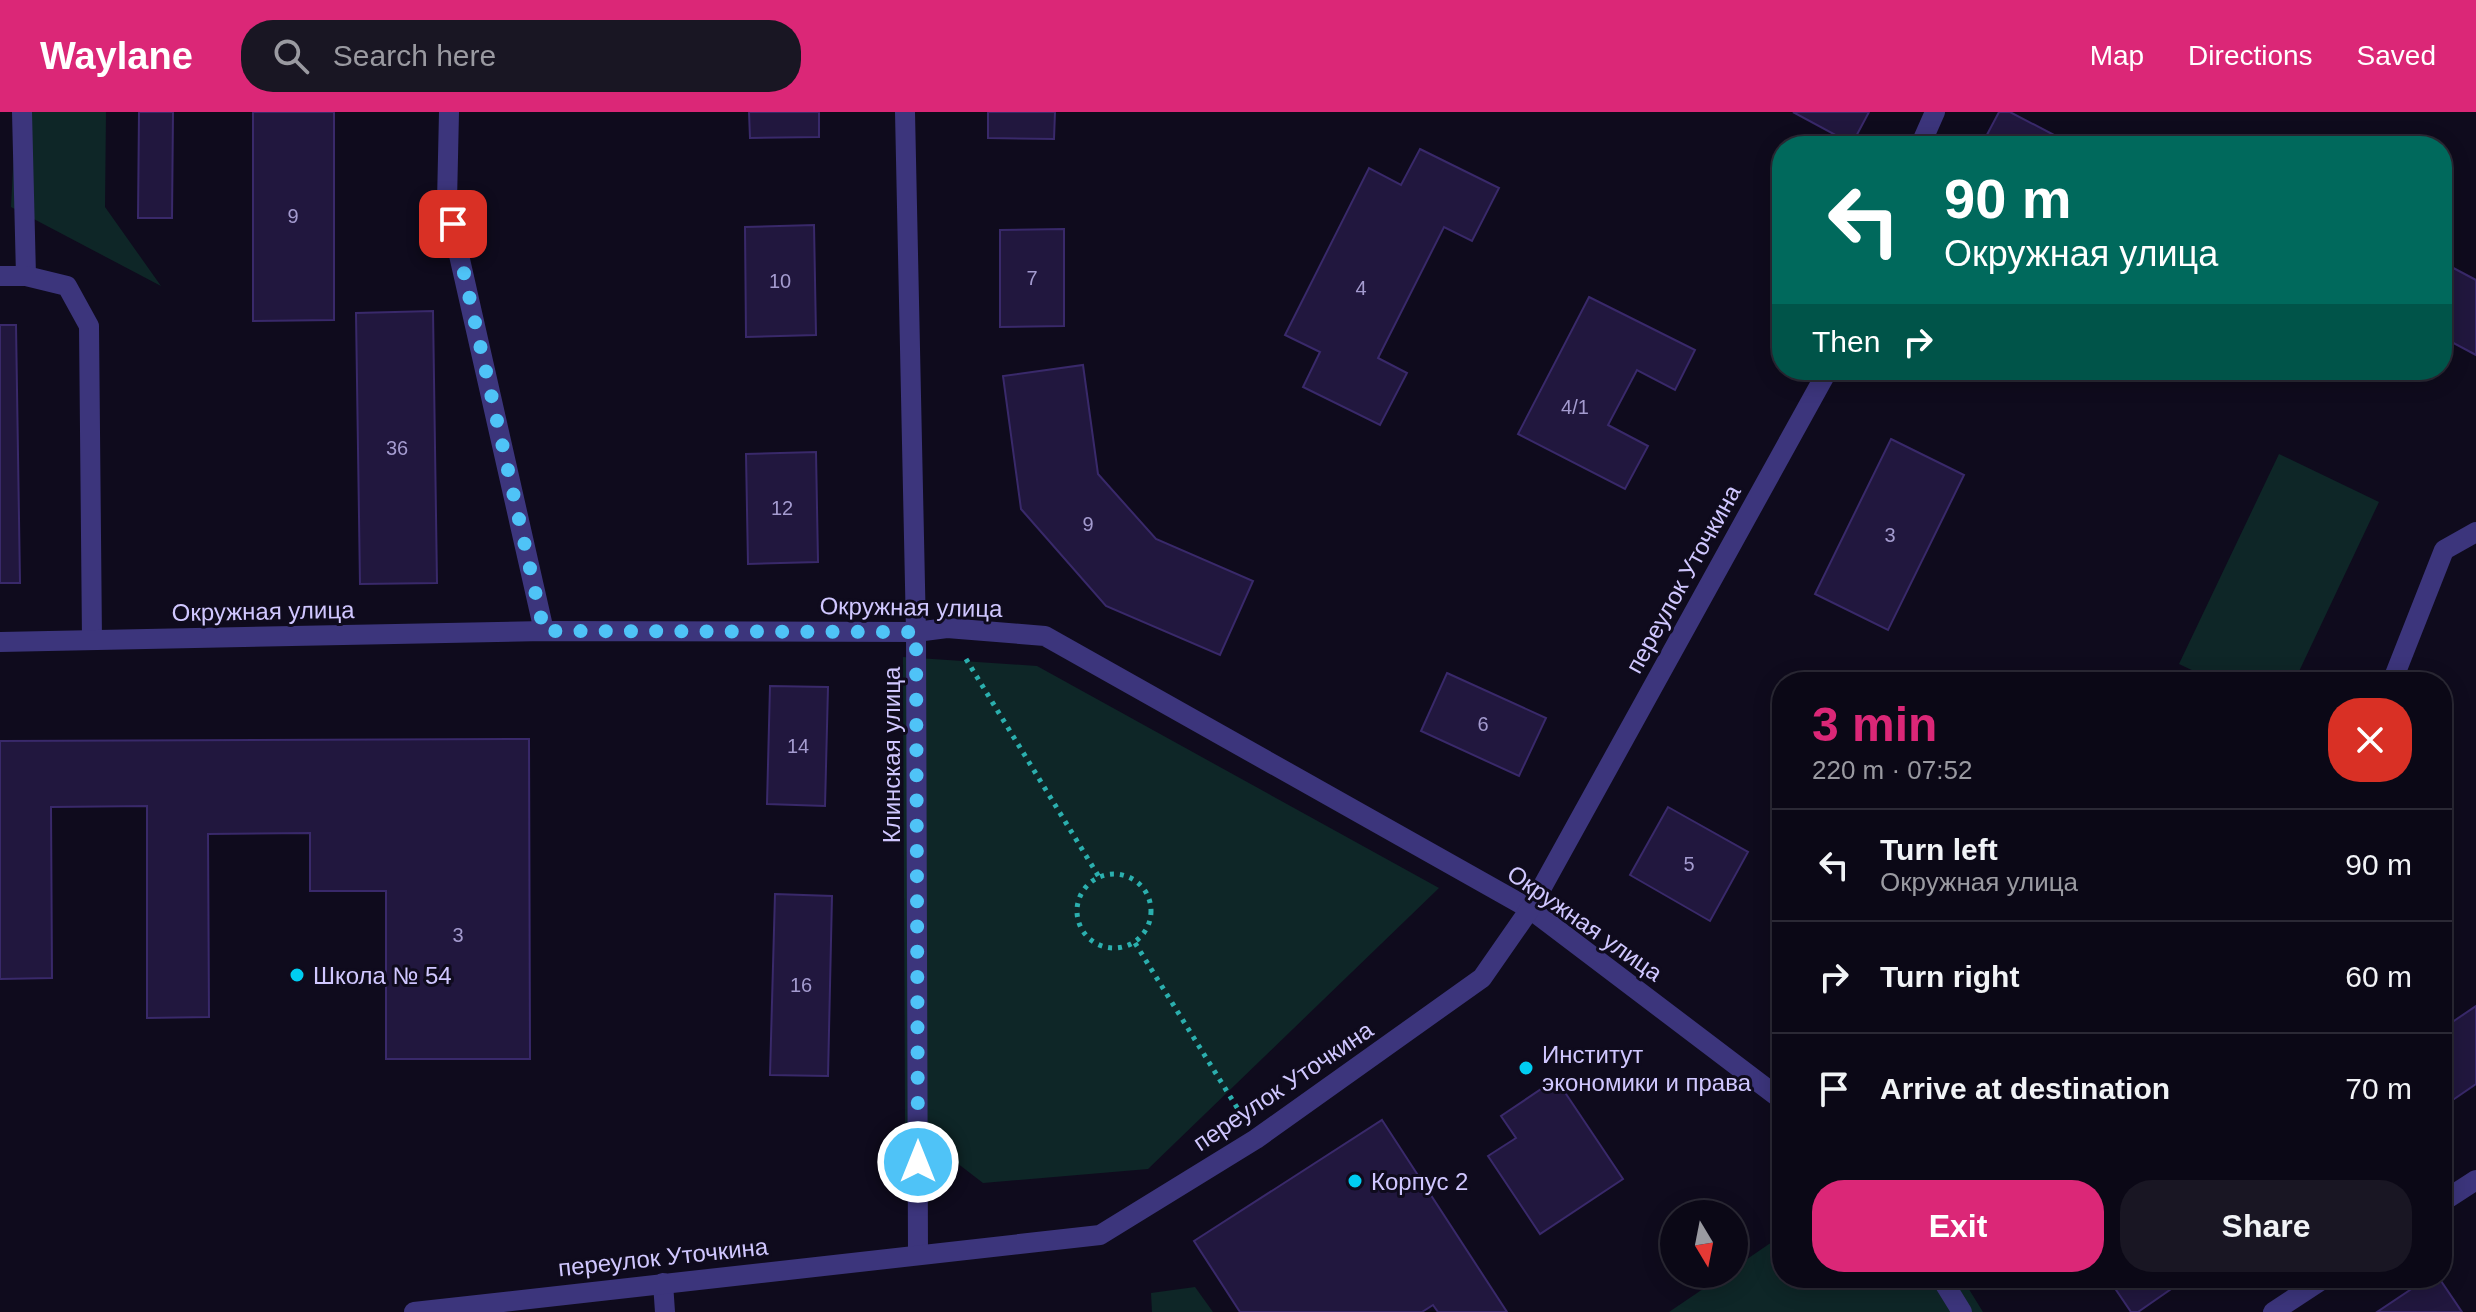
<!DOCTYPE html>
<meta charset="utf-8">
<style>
:root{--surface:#0b0816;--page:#191623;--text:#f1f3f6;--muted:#9a9aa1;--line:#2b2935;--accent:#db2777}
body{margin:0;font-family:Arial,sans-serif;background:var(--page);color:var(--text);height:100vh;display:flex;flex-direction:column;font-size:30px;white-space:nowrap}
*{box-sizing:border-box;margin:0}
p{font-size:26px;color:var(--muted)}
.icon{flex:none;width:44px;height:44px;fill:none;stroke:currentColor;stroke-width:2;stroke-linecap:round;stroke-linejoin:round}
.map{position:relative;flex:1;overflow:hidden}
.side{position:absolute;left:1772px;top:560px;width:680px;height:616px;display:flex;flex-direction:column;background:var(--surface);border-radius:32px;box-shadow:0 4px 20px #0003,0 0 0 2px var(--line)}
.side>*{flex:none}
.guide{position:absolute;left:1772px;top:24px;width:680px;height:244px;border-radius:32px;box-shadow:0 4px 20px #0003,0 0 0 2px var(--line);background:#00695c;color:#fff;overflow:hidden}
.needle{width:52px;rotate:170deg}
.fabs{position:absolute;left:1660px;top:1088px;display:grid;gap:16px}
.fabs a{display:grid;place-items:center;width:88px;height:88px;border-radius:50%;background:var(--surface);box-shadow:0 4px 20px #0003,0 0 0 2px var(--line);font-size:40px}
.pin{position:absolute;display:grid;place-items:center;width:68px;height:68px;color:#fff;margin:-34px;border-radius:16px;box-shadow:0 4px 12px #0006}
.me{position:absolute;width:88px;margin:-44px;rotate:0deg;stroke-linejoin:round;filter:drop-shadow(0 0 6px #0008)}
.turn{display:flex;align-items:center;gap:28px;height:168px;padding:0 40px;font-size:36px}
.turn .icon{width:104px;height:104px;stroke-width:2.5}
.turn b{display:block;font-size:56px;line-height:68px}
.then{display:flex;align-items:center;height:76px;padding:0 40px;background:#0003;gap:16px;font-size:30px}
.round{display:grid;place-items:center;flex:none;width:84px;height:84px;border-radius:32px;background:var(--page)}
.summary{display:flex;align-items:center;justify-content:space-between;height:136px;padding:0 40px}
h1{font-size:48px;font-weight:800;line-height:60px;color:var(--accent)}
.action{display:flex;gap:16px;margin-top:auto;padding:16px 40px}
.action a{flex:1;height:92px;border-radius:32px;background:var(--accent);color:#fff;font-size:32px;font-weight:800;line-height:92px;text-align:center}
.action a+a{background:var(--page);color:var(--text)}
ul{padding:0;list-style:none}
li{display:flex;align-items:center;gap:24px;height:112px;padding:0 40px;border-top:2px solid var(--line)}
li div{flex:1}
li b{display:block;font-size:30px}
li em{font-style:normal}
header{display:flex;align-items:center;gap:48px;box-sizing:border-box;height:112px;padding:0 40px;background:var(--accent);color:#fff}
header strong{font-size:38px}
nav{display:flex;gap:44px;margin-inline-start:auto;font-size:28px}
.search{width:560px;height:72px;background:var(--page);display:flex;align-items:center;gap:20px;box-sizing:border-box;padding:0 28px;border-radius:32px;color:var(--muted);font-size:30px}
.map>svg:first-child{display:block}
.green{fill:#0e2627}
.building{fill:#21173e;stroke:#39296a;stroke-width:2}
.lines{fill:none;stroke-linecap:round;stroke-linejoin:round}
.path{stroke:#2bafae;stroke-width:5;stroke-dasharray:4 6;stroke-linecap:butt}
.minor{stroke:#3c357c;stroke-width:20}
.route{stroke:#4fc3f7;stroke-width:14;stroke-dasharray:0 25.2}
.poi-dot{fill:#00cdf2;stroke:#0f0b1d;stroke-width:3}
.labels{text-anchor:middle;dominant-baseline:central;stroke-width:6;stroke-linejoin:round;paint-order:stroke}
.number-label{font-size:20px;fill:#a49bcf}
.street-label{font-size:24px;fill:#d0c7ff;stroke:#0f0b1d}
.poi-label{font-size:24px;fill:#d0c7ff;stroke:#0f0b1d;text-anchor:start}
</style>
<header>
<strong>Waylane</strong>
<div class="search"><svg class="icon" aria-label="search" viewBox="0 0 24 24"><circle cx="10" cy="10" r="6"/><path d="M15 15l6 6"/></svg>Search here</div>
<nav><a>Map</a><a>Directions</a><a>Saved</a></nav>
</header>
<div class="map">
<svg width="2476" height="1200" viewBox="0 0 2476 1200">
<rect width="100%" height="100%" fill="#0f0b1d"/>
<g class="green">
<polygon points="16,0 106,0 105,95 161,174 11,95"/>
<polygon points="2279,342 2379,390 2294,570 2217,570 2179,552"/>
<polygon points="903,545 1037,554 1439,776 1148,1057 983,1071 905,1011"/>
<polygon points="1782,1123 1782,1166 1962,1166 1983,1200 1669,1200 1725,1162 1734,1162 1734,1156"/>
<polygon points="1195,1175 1213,1200 1152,1200 1151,1181"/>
</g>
<g class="building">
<polygon points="139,0 173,0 172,106 138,106"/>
<polygon points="253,0 334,0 334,208 253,209"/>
<polygon points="749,0 819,0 819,25 750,26"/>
<polygon points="988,0 1055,0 1054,27 988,26"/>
<polygon points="1793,0 1869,0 1852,32"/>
<polygon points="1999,0 2010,0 2056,24 2051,34 1981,34"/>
<polygon points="1420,37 1499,76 1472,129 1444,115 1378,246 1407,261 1380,313 1303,275 1320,240 1285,223 1369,56 1401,73"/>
<polygon points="814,113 816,223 746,225 745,115"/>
<polygon points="1064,117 1064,214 1000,215 1000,118"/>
<polygon points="2442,150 2476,168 2476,243 2442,225"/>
<polygon points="1589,185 1695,238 1675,278 1637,258 1608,313 1648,334 1625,377 1518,322"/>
<polygon points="433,199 437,471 360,472 356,201"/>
<polygon points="0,213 16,213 20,471 0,471"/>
<polygon points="1083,253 1098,362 1156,427 1253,469 1220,543 1106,494 1021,397 1003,264"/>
<polygon points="1891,327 1964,363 1888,518 1815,482"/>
<polygon points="816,340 818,450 748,452 746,342"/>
<polygon points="1447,561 1546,606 1519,664 1421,619"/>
<polygon points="770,574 828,575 825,694 767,692"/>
<polygon points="529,627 530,947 386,947 386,779 310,779 310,721 208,722 209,905 147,906 147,694 51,695 52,866 0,867 0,629"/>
<polygon points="1668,695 1748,740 1710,809 1630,763"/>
<polygon points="775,782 832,784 828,964 770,963"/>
<polygon points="2476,894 2476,972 2444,994 2442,917"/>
<polygon points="1556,967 1623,1067 1540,1122 1488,1044 1516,1026 1501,1004"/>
<polygon points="1382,1008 1507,1200 1438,1200 1433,1193 1422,1200 1240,1200 1194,1129"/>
<polygon points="2108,1166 2187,1166 2138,1200 2131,1200"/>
<polygon points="2428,1166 2439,1166 2462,1200 2377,1200"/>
</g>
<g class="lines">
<g class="path">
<polyline points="966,547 1099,765"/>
<circle cx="1114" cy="799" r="37"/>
<polyline points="1135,831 1241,1002"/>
</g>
<g class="minor">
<polyline points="22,0 26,164"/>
<polyline points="449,0 447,90 544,519"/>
<polyline points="905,0 916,520 918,1143"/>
<polyline points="1920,34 1935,0"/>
<polyline points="0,164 26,164 67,174 89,214 92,528"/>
<polyline points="0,530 544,519 916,520 947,516 1045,524 1530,797 1782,988"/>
<polyline points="2392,570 2444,438 2476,420"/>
<polyline points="2442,1090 2476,1068"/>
<polyline points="1941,1166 1962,1200"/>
<polyline points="663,1171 665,1200"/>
<polyline points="414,1200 1100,1123 1256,1027 1482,866 1530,797 1828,258"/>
<polyline points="2273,1200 2325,1166"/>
</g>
</g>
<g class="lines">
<polyline class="route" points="453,112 544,519 916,520 918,1050"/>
</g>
<g class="poi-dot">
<circle cx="297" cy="863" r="8"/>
<circle cx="1526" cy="956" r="8"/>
<circle cx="1355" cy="1069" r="8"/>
</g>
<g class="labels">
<g class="number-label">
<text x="293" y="104">9</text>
<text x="1032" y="166">7</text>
<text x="780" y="169">10</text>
<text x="1361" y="176">4</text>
<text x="1575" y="295">4/1</text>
<text x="397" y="336">36</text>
<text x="782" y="396">12</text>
<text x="1088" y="412">9</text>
<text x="1890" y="423">3</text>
<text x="1483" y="612">6</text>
<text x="798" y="634">14</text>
<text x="1689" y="752">5</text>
<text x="458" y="823">3</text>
<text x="801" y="873">16</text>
</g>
<g class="street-label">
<text transform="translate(1683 467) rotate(-61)">переулок Уточкина</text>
<text transform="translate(911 495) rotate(1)">Окружная улица</text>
<text transform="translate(263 499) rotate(-1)">Окружная улица</text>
<text transform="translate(891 643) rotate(-90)">Клинская улица</text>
<text transform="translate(1585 811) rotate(35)">Окружная улица</text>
<text transform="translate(1283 974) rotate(-34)">переулок Уточкина</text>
<text transform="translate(663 1145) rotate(-6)">переулок Уточкина</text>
</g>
<g class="poi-label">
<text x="313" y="863">Школа № 54</text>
<text x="1542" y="942">Институт<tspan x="1542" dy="28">экономики и права</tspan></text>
<text x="1371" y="1069">Корпус 2</text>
</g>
</g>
</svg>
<div class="fabs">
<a><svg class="needle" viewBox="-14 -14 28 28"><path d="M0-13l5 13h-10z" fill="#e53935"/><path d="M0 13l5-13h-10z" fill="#9a9aa1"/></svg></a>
</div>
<div class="pin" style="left:453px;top:112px;background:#d93025"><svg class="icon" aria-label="arrive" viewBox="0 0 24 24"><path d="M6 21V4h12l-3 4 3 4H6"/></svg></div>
<svg class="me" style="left:918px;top:1050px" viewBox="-20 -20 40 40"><circle r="17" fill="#4fc3f7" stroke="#fff" stroke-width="3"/><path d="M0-11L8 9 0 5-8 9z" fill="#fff"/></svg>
<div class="guide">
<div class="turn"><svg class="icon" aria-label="left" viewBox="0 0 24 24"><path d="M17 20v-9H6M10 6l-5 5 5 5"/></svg><div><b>90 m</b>Окружная улица</div></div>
<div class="then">Then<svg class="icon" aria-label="right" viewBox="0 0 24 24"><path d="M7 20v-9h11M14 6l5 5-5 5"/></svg></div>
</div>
<section class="side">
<div class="summary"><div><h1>3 min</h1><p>220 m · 07:52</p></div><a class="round" style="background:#d93025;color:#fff"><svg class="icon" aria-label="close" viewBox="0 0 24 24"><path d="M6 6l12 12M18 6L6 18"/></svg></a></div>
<ul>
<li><svg class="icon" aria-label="left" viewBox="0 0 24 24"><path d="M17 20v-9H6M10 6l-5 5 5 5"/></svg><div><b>Turn left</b><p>Окружная улица</p></div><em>90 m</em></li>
<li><svg class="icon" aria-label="right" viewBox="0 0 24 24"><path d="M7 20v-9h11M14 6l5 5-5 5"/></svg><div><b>Turn right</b></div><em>60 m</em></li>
<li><svg class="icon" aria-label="arrive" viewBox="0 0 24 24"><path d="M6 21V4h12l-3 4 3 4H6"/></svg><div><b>Arrive at destination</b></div><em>70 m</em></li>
</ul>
<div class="action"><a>Exit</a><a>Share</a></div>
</section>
</div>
